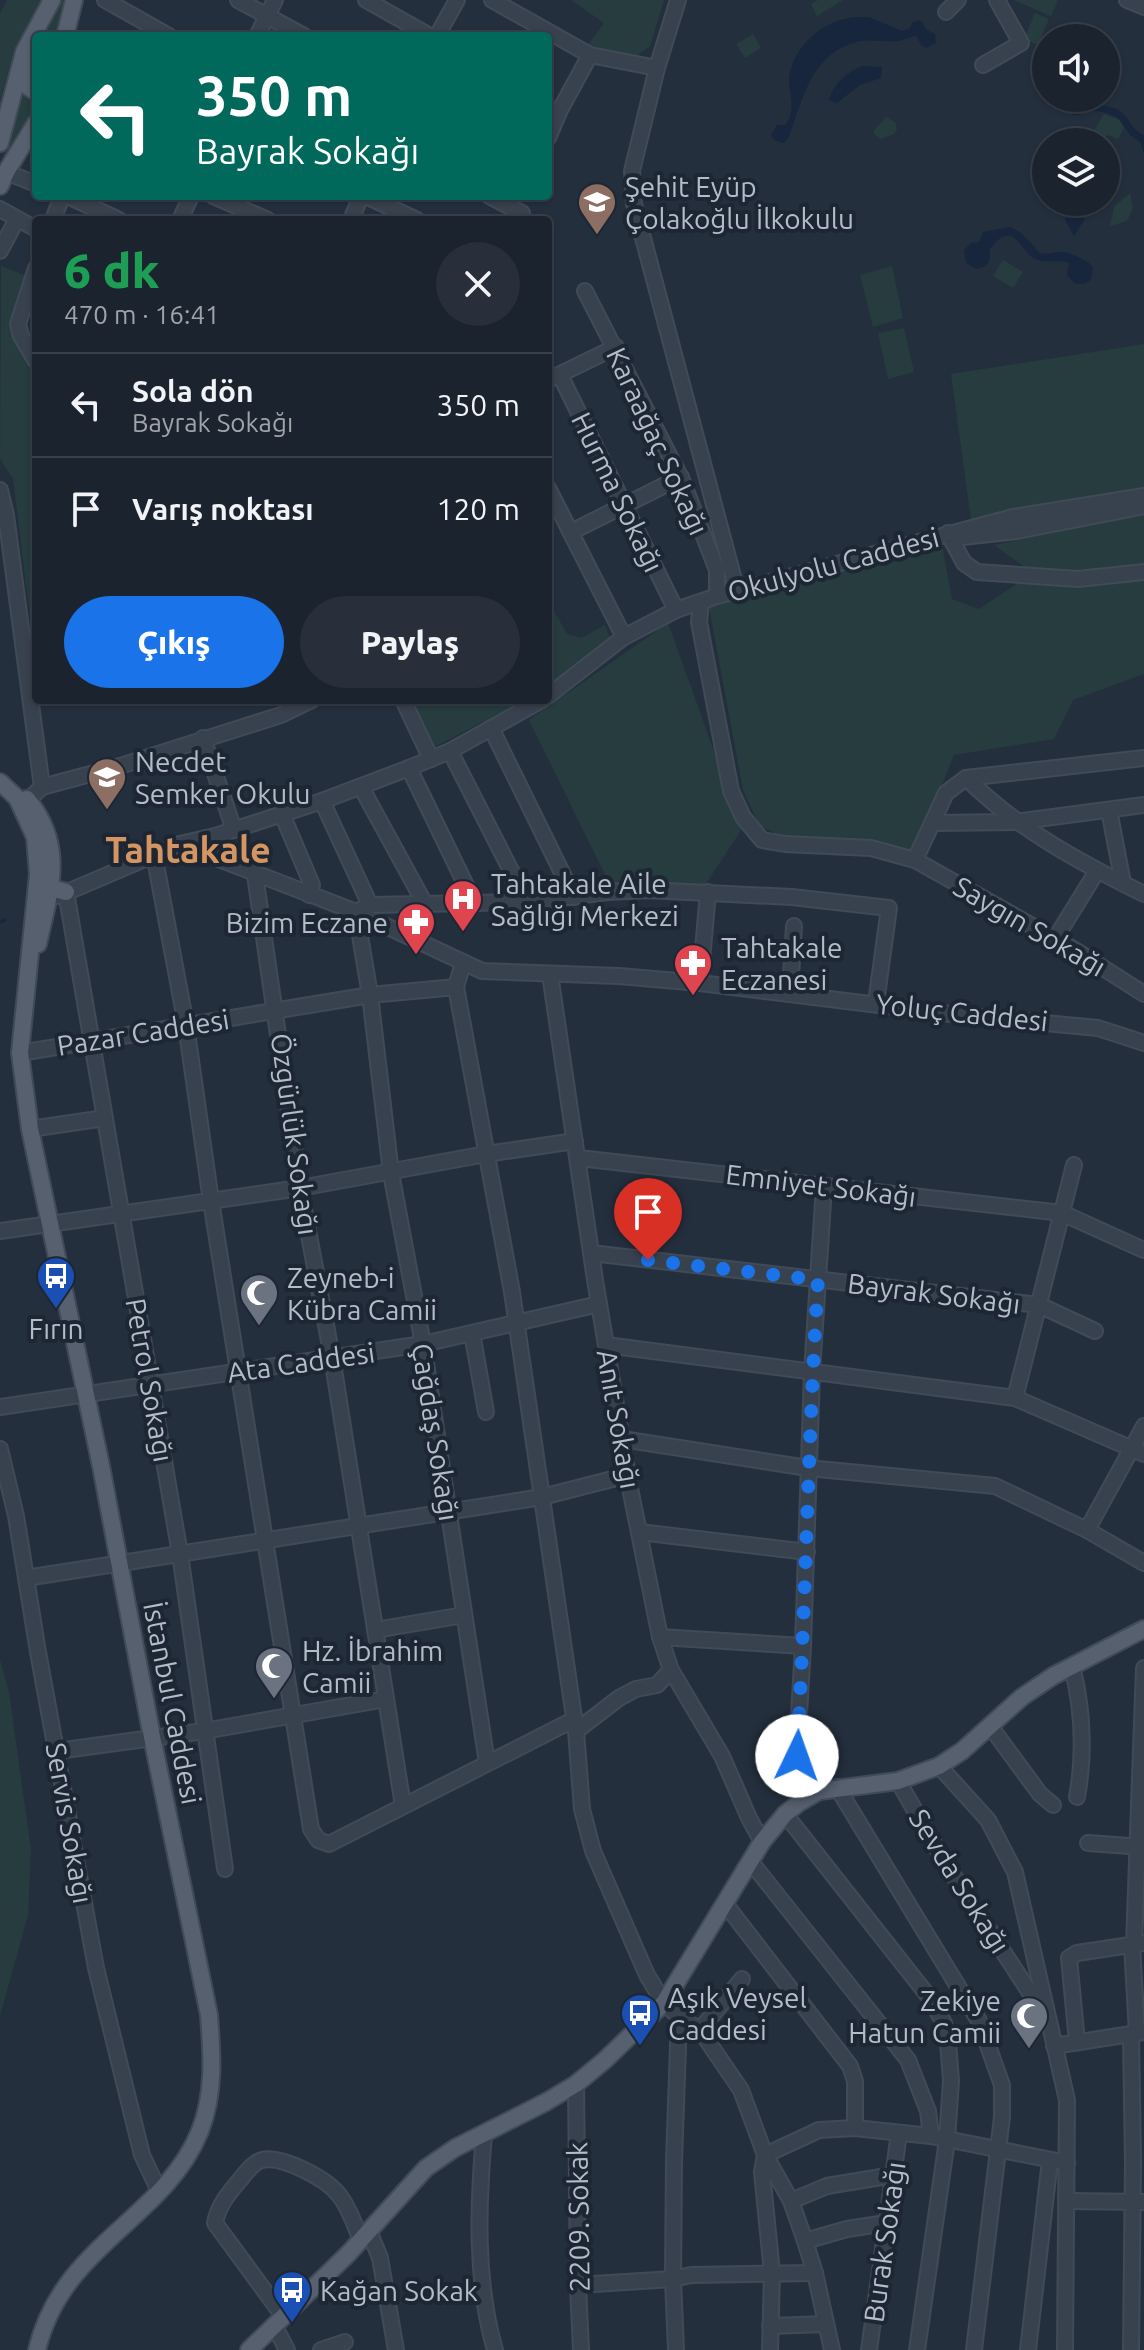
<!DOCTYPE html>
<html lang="tr">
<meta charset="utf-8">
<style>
:root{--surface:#1b232e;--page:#282f3a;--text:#f1f3f6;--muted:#a0a4aa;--line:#39404a;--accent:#1a73e8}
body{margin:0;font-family:Ubuntu,sans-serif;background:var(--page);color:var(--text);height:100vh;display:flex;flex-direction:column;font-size:30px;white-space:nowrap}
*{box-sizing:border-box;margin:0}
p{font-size:26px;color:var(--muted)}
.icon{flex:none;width:44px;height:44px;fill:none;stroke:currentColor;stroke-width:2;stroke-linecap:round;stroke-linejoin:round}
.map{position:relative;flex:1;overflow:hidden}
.panel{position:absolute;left:32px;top:216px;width:520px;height:488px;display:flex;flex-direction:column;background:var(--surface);border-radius:8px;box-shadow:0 2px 6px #0004,0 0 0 2px var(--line)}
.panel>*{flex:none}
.hud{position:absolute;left:32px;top:32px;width:520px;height:168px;border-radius:8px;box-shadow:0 2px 6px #0004,0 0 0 2px var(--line);background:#00695c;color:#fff;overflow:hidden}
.controls{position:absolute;left:1032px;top:24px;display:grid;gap:16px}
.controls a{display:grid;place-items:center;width:88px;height:88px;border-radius:50%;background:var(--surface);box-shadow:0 2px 6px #0004,0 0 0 2px var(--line);font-size:40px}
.pin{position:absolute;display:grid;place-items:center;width:68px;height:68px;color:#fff;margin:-82px -34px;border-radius:50% 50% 50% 0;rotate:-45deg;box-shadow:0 0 8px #0007}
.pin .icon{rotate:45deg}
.me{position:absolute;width:88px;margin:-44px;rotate:3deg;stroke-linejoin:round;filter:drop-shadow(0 0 6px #0008)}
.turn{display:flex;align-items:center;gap:28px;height:168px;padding:0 32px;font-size:36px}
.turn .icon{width:104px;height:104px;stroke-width:2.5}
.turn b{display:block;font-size:56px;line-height:68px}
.round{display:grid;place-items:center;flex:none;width:84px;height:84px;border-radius:42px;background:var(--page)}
.overview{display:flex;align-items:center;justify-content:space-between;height:136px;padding:0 32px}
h1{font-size:48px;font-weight:800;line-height:60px;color:#1e9e55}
.cta{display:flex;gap:16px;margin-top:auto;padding:16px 32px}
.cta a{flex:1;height:92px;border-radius:48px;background:var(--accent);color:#fff;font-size:32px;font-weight:800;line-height:92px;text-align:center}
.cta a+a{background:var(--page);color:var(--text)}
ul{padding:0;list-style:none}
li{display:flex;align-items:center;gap:24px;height:104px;padding:0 32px;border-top:2px solid var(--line)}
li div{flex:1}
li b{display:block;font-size:30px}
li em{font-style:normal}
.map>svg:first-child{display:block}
.green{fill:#263c3f}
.water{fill:#17263c}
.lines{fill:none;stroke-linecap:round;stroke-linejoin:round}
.stream{stroke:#17263c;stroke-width:3}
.minor-casing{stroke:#414a57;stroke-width:18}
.major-casing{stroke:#414a57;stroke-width:20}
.minor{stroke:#38414e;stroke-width:14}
.major{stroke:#56606e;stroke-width:16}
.route{stroke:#1a73e8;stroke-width:14;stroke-dasharray:0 25.2}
.labels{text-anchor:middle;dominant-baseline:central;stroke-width:8;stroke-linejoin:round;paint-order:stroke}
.poi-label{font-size:28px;fill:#b4bcc9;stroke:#1d2633;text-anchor:start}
.street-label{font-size:28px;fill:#b4bcc9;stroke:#1d2633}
.district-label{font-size:36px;font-weight:bold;fill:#d59563;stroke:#1d2633}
</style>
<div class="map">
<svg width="1144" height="2350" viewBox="0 0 1144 2350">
<rect width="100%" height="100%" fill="#242f3e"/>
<g class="green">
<polygon points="7,0 43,0 15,47 0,100 0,13"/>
<polygon points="60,0 64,0 57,36 42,36"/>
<polygon points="571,0 664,0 650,46 634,58 588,45 604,23"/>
<polygon points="818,0 843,0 817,16 811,4"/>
<polygon points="1013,0 1058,0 1051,16"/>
<polygon points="1035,13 1049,19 1038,45 1024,39"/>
<polygon points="753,34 761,48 745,58 736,44"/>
<polygon points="19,92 36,100 36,112 2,163"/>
<polygon points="1104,114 1120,120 1124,128 1118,139 1109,135 1100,138 1092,134"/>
<polygon points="886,117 895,122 897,129 894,134 881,139 874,134 874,130"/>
<polygon points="1130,193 1133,208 1127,221 1110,226 1114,207"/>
<polygon points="1003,260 1023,272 1013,288 993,276"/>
<polygon points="1,266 27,276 12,331 36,377 36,618 30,618 13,478 0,459"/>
<polygon points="892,266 903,318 873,327 860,275"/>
<polygon points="904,328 914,372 888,379 878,333"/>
<polygon points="1144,344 1144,489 971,520 951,374"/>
<polygon points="1144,514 1144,674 1073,700 1054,739 954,755 915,851 875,840 784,838 759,825 743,790 709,607 942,545 952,599 979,609 1033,573 994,545"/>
<polygon points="548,600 567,634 581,638 605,625 611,640 548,687"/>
<polygon points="668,623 742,829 703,888 611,887 529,720"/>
<polygon points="412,700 526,700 434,747"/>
<polygon points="0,1660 9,1692 31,1850 28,1915 0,2016"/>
</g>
<g class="water">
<path d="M869,17L902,31L909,29L913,22L920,20L927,30L935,34L936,43L926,48L921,45L916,36C910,37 904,40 898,41C886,43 874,39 861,41C810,52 804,98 788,139L783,143L774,140L771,135L777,125H785C796,112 790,98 789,82C789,53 816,26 844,19C852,17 861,17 869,17Z"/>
<path d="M862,66L882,67L881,78L860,85L837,103L829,100C833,84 846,73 862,66Z"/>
<path d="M1066,98H1090C1098,108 1110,104 1120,111C1130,118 1132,131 1144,135V154L1140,142L1130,135L1118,118C1111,115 1099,110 1091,111C1079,113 1077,120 1067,109Z"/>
<polygon points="1062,202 1084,202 1081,215 1085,219 1074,236 1066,222"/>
<path d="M1010,227L1021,233L1040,253C1049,255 1053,252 1062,252C1070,252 1089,261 1093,267L1091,280L1084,284H1075L1067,275L1069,263C1058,259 1046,264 1035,259C1023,254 1016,225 998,240C995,243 993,247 989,249C992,260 988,268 976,269L966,263L964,250L971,243L979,242L983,232Z"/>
</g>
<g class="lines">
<polyline class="stream" points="0,922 5,920"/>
<g class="minor-casing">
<g id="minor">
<polyline points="105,0 169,36"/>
<polyline points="238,0 304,36"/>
<polyline points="366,0 430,36"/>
<polyline points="492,0 590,55 657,68"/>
<polyline points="678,0 657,68 632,171 634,204 737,591"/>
<polyline points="1127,0 1144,7"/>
<polyline points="946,12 958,0"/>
<polyline points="257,36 275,0"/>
<polyline points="437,36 457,0"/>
<polyline points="983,65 1021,43 997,0"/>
<polyline points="548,138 560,110 590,55"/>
<polyline points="6,172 36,184"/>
<polyline points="68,196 119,220"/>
<polyline points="213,196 268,220"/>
<polyline points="366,196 417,220"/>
<polyline points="489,196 522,213"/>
<polyline points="0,209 36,229"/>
<polyline points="53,220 62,196"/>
<polyline points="180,220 191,196"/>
<polyline points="351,220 361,196"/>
<polyline points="0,251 17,219"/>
<polyline points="36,268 18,324 21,336 36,361"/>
<polyline points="585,291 682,480 717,570 717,596"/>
<polyline points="560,375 676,610"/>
<polyline points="548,380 616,347"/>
<polyline points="548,488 624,637"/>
<polyline points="0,490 6,515 42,787"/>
<polyline points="571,532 681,477"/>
<polyline points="948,533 964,563 977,572 1078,579 1144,572"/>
<polyline points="962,537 1017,531 1144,506"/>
<polyline points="701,602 699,622 731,791 743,817 762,840 785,844 871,848 915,860 1075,950 1144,994"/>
<polyline points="548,696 624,637 676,610 717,596 1013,517 1144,496"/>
<polyline points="403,700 431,759"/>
<polyline points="491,728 574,897"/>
<polyline points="203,738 234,830"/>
<polyline points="450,751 527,902"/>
<polyline points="409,768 475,904"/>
<path d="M966,778C1018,829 1079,862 1144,894"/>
<polyline points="361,787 425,904"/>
<polyline points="322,801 370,905"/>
<polyline points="22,806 42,787 120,766 281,715 312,700"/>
<polyline points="1109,810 1123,883"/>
<polyline points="282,814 312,885 309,895"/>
<polyline points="933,823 1015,822 1144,805"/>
<polyline points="180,844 356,912 482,971 619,976 700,983 951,1014 1098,1028 1144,1043"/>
<polyline points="154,854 186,1025 211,1201 311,1829 318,1840 329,1844 575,1719"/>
<polyline points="915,860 946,793 966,778 1144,758"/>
<polyline points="255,875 300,1188 332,1357 403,1806"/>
<polyline points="66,892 180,1554 225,1869"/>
<polyline points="58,896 180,844 215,836 322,801 409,768 450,751 542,700"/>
<polyline points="1055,939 1097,871"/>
<polyline points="463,963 456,987 512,1292 576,1731 582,1809 593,1851 647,1975 664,2003 679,2017 700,2030 741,2090 765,2155 791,2201 805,2241 815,2273 832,2350"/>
<polyline points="550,974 595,1280 630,1488 660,1637 671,1670 722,1756 749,1818 762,1842"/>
<polyline points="700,983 708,892"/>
<polyline points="790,994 794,926"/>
<polyline points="20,1053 370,995 456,987"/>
<polyline points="30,1129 105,1118"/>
<polyline points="579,1158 1062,1213 1144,1250"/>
<polyline points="0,1231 300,1188 486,1154 575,1141"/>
<polyline points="591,1253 1039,1305 1095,1331"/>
<polyline points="472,1333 486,1412"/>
<polyline points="606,1345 1015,1398 1144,1454"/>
<polyline points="1015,1398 1074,1165"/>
<polyline points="0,1407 423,1344 599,1304"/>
<polyline points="622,1439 808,1468 995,1486 1087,1530 1144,1563"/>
<polyline points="0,1449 16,1516 38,1652 96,1968 142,2155 159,2191"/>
<polyline points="1087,1530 1144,1426"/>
<polyline points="640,1532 807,1552"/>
<polyline points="26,1578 542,1497 628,1475"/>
<polyline points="375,1630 464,1615"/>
<polyline points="660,1637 803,1646"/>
<path d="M1072,1666C1083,1710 1085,1753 1077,1797"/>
<polyline points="990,1726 1040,1794 1053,1805"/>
<polyline points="576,1731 619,1698 636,1689 657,1685 671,1670"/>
<polyline points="57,1751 204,1731 386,1699"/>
<polyline points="487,1763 423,1344 391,1173 370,995 356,912 370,905 527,902 608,892 647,890 792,897 889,908 876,1003"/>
<polyline points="939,1766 988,1820 1015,1872 1067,2100 1065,2350"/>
<polyline points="898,1781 944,1861 1042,2011"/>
<polyline points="837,1787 979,2021 1002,2085 1002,2117 974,2350"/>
<polyline points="800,1802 795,1784 803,1646 812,1372 824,1186"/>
<polyline points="785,1814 929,1997 944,2023 948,2042 951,2081 947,2140 917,2350"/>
<polyline points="1088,1843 1143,1847"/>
<polyline points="751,1862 908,2060 928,2111 931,2136"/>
<polyline points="726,1905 850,2066 855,2081 855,2128"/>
<polyline points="1132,1945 1137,2033"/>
<polyline points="1134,1945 1144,1668"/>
<polyline points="700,2030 742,1979"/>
<polyline points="1077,2042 1069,1958 1077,1953 1144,1943"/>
<polyline points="1054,2046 1144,2032"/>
<polyline points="576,2084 578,2285 581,2350"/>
<path d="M484,2134C478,2205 475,2281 495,2350"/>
<polyline points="791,2201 827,2186 893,2175"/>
<polyline points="1067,2201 1144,2202"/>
<polyline points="369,2231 380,2258 396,2350"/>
<polyline points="805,2241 847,2229 886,2223"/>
<polyline points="578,2285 673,2279 691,2275 815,2273"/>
<path d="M283,2316L215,2223C218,2206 228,2194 239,2181C245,2174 253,2162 262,2160C282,2155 327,2179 339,2195C349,2207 355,2226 361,2240"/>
<polyline points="274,2325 287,2350"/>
<polyline points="770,2326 825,2324"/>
<polyline points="321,2350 345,2342"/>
<polyline points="676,2350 673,2279 674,2162 679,2017"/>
<polyline points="770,2350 772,2273 762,2172 765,2155 819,2130 855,2128 931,2136 1067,2163"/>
<polyline points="869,2350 899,2133"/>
<polyline points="1028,2350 1050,2160"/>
<polyline points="1131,2350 1133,2163 1131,2034"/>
</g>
</g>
<g class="major-casing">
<g id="major">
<polyline points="65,36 74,0"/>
<polyline points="27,63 25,75 27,86 36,92"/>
<polyline points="0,143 24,52 52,0"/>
<polyline points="0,186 6,172 36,123"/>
<path d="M0,782L17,798L35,837L38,874L20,1053L30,1129L101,1466L152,1737L209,2015C212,2054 215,2093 200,2131C164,2220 62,2244 37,2350"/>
<path d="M27,799C66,846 50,890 38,944"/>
<polyline points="44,880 51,888 66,892"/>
<polyline points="249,2350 349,2253 426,2168 455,2148 546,2102 576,2084 605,2060 664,2003 762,1842 785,1814 800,1802 819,1791 898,1781 939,1766 962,1751 1022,1697 1053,1676 1144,1629"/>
</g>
</g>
<use href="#minor" class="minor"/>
<use href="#major" class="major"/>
</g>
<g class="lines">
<path class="route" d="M648,1260L818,1280C808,1439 806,1597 797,1756"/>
</g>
<defs>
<g id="school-pin" transform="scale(2)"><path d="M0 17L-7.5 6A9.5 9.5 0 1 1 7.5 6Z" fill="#8d6e63" stroke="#1d2633"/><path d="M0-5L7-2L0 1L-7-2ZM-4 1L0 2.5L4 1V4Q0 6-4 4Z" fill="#fff"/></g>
<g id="hospital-pin" transform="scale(2)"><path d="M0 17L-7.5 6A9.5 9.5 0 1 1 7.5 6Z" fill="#e0444e" stroke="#1d2633"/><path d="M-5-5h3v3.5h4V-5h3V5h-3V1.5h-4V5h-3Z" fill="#fff"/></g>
<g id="pharmacy-pin" transform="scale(2)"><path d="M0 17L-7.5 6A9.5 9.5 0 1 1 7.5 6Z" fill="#e0444e" stroke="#1d2633"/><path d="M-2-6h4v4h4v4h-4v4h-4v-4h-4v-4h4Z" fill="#fff"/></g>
<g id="bus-pin" transform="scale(2)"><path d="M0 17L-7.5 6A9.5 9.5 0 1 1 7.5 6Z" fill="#1a4fb4" stroke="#1d2633"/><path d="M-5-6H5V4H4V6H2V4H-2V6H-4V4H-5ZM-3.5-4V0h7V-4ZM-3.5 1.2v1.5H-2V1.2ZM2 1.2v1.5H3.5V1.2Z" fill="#fff"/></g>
<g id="mosque-pin" transform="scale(2)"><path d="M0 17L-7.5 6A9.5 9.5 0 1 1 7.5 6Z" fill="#6b7280" stroke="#1d2633"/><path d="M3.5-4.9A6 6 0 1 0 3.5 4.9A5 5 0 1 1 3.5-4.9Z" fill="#fff"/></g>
</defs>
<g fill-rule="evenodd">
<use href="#school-pin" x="597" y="202"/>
<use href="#school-pin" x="107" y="777"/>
<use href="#hospital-pin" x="463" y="899"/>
<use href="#pharmacy-pin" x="416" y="922"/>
<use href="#pharmacy-pin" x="693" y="963"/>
<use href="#bus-pin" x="56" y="1276"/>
<use href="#mosque-pin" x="259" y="1293"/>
<use href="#mosque-pin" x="274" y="1666"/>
<use href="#bus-pin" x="640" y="2013"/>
<use href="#mosque-pin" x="1029" y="2016"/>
<use href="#bus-pin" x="292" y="2290"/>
</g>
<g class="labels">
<g class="poi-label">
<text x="625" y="186">Şehit Eyüp<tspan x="625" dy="32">Çolakoğlu İlkokulu</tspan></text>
<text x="135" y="761">Necdet<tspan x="135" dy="32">Semker Okulu</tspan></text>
<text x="491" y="883">Tahtakale Aile<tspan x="491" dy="32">Sağlığı Merkezi</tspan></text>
<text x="388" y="922" text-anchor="end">Bizim Eczane</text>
<text x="721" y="947">Tahtakale<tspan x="721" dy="32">Eczanesi</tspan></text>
<text x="287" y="1277">Zeyneb-i<tspan x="287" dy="32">Kübra Camii</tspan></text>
<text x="56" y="1328" text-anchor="middle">Fırın</text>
<text x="302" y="1650">Hz. İbrahim<tspan x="302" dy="32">Camii</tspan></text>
<text x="668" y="1997">Aşık Veysel<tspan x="668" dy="32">Caddesi</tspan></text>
<text x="1001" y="2000" text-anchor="end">Zekiye<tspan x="1001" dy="32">Hatun Camii</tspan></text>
<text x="320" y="2290">Kağan Sokak</text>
</g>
<g class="street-label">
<text transform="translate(658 441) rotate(65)">Karaağaç Sokağı</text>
<text transform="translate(618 492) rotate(64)">Hurma Sokağı</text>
<text transform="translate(833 564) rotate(-15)">Okulyolu Caddesi</text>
<text transform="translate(1030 926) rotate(30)">Saygın Sokağı</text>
<text transform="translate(962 1012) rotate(6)">Yoluç Caddesi</text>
<text transform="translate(143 1032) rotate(-9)">Pazar Caddesi</text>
<text transform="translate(295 1134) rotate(82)">Özgürlük Sokağı</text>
<text transform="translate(821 1185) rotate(7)">Emniyet Sokağı</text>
<text transform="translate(934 1293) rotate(7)">Bayrak Sokağı</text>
<text transform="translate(301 1362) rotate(-8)">Ata Caddesi</text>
<text transform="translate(150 1380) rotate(80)">Petrol Sokağı</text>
<text transform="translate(619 1419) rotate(80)">Anıt Sokağı</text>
<text transform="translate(436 1432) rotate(81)">Çağdaş Sokağı</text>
<text transform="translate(173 1703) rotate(79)">İstanbul Caddesi</text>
<text transform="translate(70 1823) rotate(80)">Servis Sokağı</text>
<text transform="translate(960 1881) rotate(58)">Sevda Sokağı</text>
<text transform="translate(578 2217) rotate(-91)">2209. Sokak</text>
<text transform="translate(884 2242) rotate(-82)">Burak Sokağı</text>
</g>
<g class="district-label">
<text x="188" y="849">Tahtakale</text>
</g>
</g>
</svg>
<div class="controls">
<a><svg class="icon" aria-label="sound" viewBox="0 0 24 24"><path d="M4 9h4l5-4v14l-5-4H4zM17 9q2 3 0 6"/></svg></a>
<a><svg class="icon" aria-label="layers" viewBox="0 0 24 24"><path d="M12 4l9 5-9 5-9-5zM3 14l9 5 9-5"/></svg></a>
</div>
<div class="pin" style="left:648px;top:1260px;background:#d93025"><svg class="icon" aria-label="arrive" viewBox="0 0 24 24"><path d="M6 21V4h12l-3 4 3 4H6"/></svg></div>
<svg class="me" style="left:797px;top:1756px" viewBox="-20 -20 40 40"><circle r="19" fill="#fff"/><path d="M0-13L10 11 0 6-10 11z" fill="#1a73e8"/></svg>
<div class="hud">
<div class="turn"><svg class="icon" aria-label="left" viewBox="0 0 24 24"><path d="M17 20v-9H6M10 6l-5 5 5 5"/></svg><div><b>350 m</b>Bayrak Sokağı</div></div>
</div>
<section class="panel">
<div class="overview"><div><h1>6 dk</h1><p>470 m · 16:41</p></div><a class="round"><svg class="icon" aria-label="close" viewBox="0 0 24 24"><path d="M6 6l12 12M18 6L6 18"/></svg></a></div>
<ul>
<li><svg class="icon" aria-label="left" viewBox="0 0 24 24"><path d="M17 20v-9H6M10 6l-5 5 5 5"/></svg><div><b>Sola dön</b><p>Bayrak Sokağı</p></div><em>350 m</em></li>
<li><svg class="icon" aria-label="arrive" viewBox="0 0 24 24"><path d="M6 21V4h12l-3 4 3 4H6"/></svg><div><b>Varış noktası</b></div><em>120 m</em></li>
</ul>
<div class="cta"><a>Çıkış</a><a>Paylaş</a></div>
</section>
</div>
